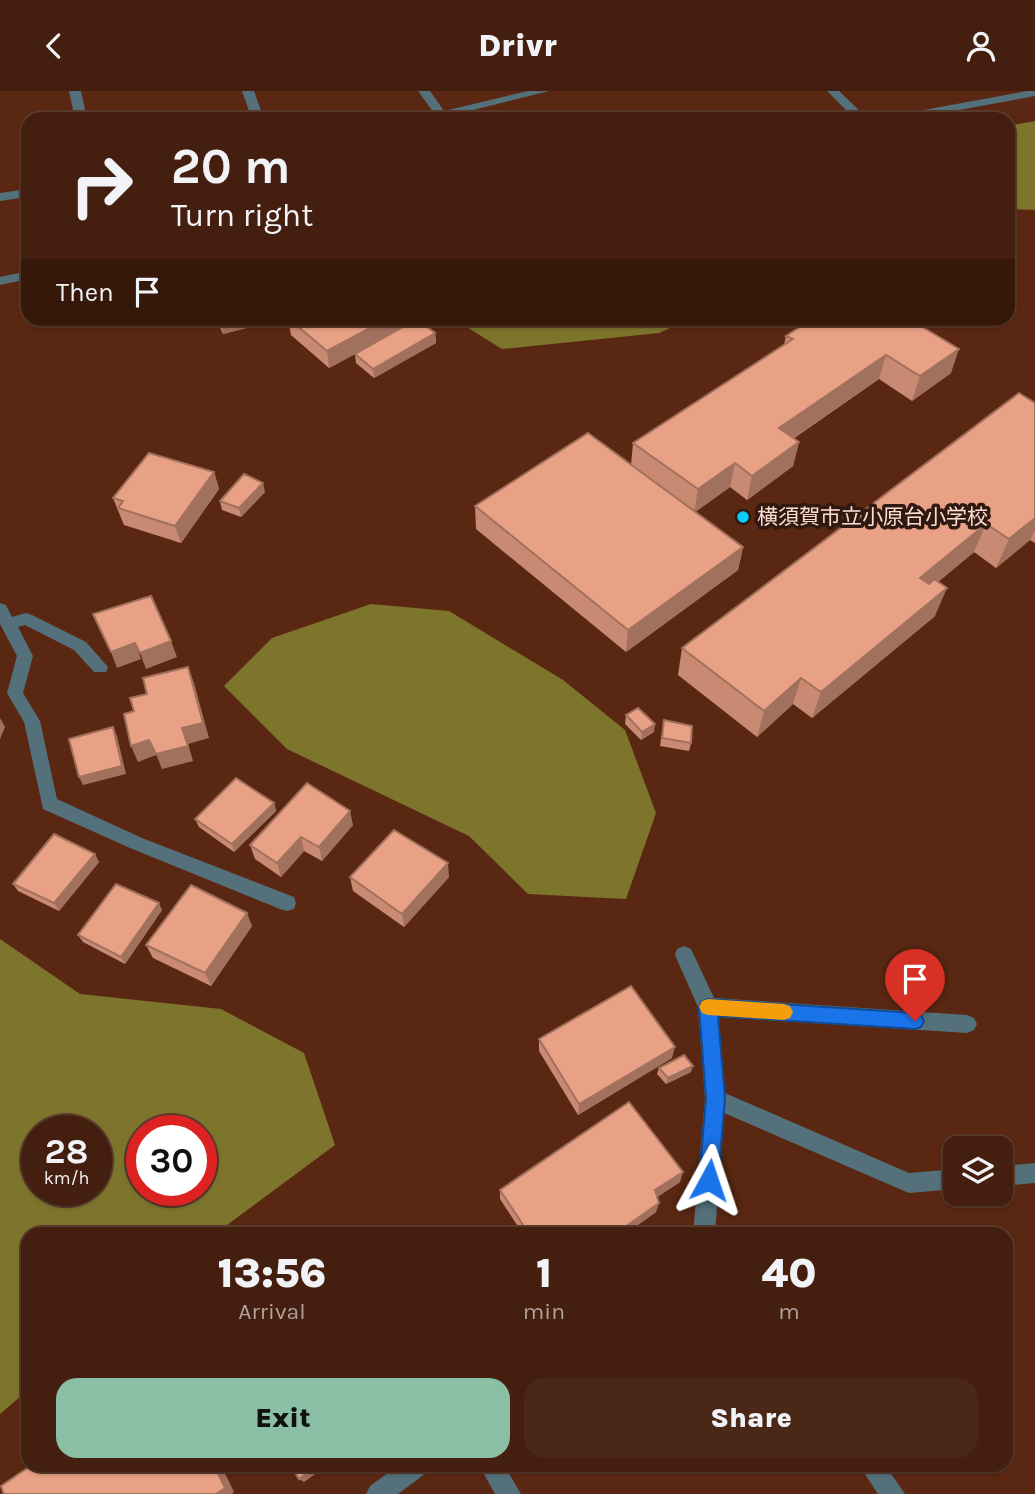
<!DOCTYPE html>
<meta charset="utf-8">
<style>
:root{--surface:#441e0e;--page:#4b2717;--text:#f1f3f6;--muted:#afa29e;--line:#5c3c2e;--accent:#8abfa5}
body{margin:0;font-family:Karla,"Noto Sans JP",sans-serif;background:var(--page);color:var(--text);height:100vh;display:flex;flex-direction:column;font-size:26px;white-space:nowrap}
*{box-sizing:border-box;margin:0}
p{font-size:23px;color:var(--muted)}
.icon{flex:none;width:38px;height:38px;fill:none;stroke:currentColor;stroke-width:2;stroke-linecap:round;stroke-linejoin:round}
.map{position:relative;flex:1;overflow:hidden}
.details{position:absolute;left:21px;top:1136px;width:992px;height:245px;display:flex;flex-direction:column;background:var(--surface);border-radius:21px;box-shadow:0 2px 5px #0004,0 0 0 2px var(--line)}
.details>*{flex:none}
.hud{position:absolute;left:21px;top:21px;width:994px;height:214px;border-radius:21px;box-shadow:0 2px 5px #0004,0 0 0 2px var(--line);background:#441e0e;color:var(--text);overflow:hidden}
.controls{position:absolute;left:943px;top:1045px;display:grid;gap:14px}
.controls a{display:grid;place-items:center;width:70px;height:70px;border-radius:14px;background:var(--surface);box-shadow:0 2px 5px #0004,0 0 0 2px var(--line);font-size:35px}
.speed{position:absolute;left:21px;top:1024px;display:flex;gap:14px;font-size:35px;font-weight:700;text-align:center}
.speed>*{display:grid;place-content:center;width:91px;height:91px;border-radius:50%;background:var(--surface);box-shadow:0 2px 5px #0004,0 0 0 2px var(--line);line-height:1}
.speed small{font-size:18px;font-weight:400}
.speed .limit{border:10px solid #d22;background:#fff;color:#111}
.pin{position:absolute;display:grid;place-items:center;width:60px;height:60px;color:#fff;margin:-72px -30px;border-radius:50% 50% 50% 0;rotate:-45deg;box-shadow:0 0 7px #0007}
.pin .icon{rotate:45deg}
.me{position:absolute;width:77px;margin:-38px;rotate:5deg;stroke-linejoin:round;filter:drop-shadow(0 0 5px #0008)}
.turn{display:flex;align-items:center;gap:24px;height:147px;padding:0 35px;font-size:32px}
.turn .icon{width:91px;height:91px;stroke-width:2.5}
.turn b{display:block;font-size:49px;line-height:60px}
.then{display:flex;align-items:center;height:66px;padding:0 35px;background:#0003;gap:14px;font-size:26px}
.eta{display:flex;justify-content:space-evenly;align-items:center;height:119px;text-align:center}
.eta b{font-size:42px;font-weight:800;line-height:49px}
.button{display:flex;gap:14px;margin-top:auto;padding:14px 35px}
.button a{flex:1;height:80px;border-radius:21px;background:var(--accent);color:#111;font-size:28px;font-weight:800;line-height:80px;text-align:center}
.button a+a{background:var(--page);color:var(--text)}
header{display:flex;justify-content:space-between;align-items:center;height:91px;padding:0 35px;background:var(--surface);font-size:32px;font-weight:800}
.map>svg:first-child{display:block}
.forest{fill:#7e752d;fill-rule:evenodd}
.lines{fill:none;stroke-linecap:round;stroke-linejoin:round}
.minor{fill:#54707a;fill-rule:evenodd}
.wall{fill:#c88a72}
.shaded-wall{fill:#a2715d}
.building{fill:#e8a185;stroke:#a2715d;stroke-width:2}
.route{fill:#1a73e8;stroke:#114b97;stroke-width:2}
.slow{fill:#f59e0b}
.poi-dot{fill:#08cbf9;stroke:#301910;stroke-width:2.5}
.labels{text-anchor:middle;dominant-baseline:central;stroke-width:7;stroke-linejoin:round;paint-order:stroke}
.poi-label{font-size:21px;fill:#feddd0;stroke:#301910;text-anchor:start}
</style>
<header><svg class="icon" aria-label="back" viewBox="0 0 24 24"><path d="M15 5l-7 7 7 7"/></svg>Drivr<svg class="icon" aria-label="person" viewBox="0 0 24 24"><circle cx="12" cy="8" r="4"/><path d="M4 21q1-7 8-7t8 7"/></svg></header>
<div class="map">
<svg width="1035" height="1403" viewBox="0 0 1035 1403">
<rect width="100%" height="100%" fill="#5a2812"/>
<g class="forest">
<polygon points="1035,30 1035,119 1008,118 1008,35"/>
<polygon points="454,228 690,228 659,242 502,258"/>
<polygon points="371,513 449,520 563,589 625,639 656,722 626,808 528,803 469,745 287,658 224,595 272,547"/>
<path d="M0,848L80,903L221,918L304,962L335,1054L215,1143H28V1299L0,1323ZM37,1040H96V1099H37ZM142,1040H201V1099H142Z"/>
</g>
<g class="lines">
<g class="minor">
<polygon points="69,0 81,0 87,28 75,28"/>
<polygon points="242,0 254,0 264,28 252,28"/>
<polygon points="418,0 430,0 444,20 528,0 549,0 441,27 416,28 434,22"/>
<polygon points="827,0 839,0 868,28 855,28"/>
<polygon points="1027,0 1035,0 1035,5 910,28 885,28 891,25"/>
<polygon points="28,98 28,106 0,110 0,102"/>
<polygon points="28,180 28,188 0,194 0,186"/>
<polygon points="0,512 6,514 12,526 26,522 32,524 86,551 108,576 106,581 94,581 74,559 25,534 18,536 33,565 23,602 40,630 57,708 142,747 294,806 296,812 294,818 287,820 280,818 130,757 43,718 24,631 7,602 17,565 0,533"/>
<polygon points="684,855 691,858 714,907 967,924 974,927 977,933 974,939 967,942 718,926 725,1002 909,1082 956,1078 956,1098 909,1102 724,1022 715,1143 693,1143 705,1008 698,916 675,864 677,858"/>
<polygon points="1035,1072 1035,1092 1001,1095 1001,1075"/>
<polygon points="399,1374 430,1374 426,1382 398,1403 366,1403 370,1395"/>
<polygon points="479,1374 504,1374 521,1403 495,1403"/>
<polygon points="859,1374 885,1374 905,1403 878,1403"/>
</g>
</g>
<g class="wall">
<polygon points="216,228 274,228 274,230 223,243"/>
<polygon points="288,228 413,228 413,230 435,242 436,252 374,287 356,272 355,263 329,277 291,244"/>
<polygon points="812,228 951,282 912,310 879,288 793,348 799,351 793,375 747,409 730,396 695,421 743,456 738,479 626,561 476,438 475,415 631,374 633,352 784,254 786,245"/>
<polygon points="1035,312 1035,452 1030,449 996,477 974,461 938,491 935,525 812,627 793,613 757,646 678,584 682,557"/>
<polygon points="214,381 219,398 181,452 124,434 113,407"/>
<polygon points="265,401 241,426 222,419 220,410"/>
<polygon points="626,624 654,641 641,649 625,633"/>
<polygon points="664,629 691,652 689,660 660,655"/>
<polygon points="274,712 276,720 234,761 199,736 195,728"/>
<polygon points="353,734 322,770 304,760 281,786 255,768 250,754"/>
<polygon points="99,771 59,820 18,800 13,793"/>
<polygon points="350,786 449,786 404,836 353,800"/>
<polygon points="162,819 125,873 83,851 78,844"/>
<polygon points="252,835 211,895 153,867 146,854"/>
<polygon points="539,948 672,967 578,1024 539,960"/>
<polygon points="659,977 691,981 666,993 657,983"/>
<polygon points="680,1091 657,1106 656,1121 625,1143 523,1143 500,1108 500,1099"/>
</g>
<g class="shaded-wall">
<polygon points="177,228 198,228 178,234"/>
<polygon points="246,228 274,228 274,230 223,243 221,234"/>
<polygon points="387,228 413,228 414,232 329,277 327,260"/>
<polygon points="435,242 436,252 374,287 373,278"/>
<polygon points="959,258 951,282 912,310 920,285"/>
<polygon points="886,264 879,288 773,361 779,337"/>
<polygon points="799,351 793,375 747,409 752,385"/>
<polygon points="735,372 730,396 694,422 698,398"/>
<polygon points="214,381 219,398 181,452 175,435"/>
<polygon points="263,392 265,401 241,426 239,417"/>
<polygon points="1035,427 1035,439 1030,449 996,477 1009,448"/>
<polygon points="986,433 974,461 909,515 920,487"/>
<polygon points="743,456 738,479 626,561 628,539"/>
<polygon points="947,497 935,525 812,627 821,601"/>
<polygon points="171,550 177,566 146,578 140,562"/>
<polygon points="135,552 141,568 117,577 111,561"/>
<polygon points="188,576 194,592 209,647 188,653 193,670 162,678 156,663"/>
<polygon points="801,587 793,613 757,646 764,620"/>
<polygon points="0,627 5,636 0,648"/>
<polygon points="655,633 654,641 641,649 642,641"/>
<polygon points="113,636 117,645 126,683 83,694 79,686"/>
<polygon points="149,649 156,664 138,671 131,655"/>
<polygon points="274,712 276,720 234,761 232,753"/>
<polygon points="350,720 353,734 322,770 319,756"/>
<polygon points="301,746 304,760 281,786 277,772"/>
<polygon points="95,763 99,771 59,820 54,812"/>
<polygon points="448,772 449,786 404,836 402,823"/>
<polygon points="159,812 162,819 125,873 121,866"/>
<polygon points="247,822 252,835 211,895 205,882"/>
<polygon points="675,956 672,967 578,1024 579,1013"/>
<polygon points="693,975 691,981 666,993 668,987"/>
<polygon points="683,1081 680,1091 653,1109 655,1099"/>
<polygon points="659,1112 656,1121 625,1143 615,1143"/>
<polygon points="214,1374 221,1374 234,1401 232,1403 216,1403"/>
<polygon points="318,1374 328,1374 304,1391 299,1388"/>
</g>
<g class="building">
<polygon points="218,228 246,228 221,234"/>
<polygon points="289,228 387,228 327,260"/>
<polygon points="417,228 435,242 373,278 355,263"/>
<polygon points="812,228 909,228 959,258 920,285 886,264 779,337 799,351 752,385 735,372 698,398 633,352 793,248 786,245"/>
<polygon points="1019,302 1035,312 1035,427 1009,448 986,433 920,487 929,493 934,488 947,497 821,601 801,587 764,620 682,557"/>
<polygon points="588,342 743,456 628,539 475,415"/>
<polygon points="149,362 214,381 175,435 118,417 123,410 113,407"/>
<polygon points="244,383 263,392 239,417 220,410"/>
<polygon points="151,505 171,550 140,562 135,552 111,561 93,523"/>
<polygon points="188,576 203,632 182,637 188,655 156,663 149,649 131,655 124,623 134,620 130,607 147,603 143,587"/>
<polygon points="638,617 655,633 642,641 626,624"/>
<polygon points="664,629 692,635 691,652 662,647"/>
<polygon points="113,636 122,675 79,686 69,648"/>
<polygon points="236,687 274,712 232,753 195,728"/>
<polygon points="307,692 350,720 319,756 301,746 277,772 250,754"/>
<polygon points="394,739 448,772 402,823 350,786"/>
<polygon points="54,743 95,763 54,812 13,793"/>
<polygon points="116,793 159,812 121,866 78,844"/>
<polygon points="191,794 247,822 205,882 146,854"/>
<polygon points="631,895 675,956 579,1013 539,948"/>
<polygon points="684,964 693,975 668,987 659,977"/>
<polygon points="629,1011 683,1081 655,1099 659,1112 615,1143 529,1143 500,1099"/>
<polygon points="318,1138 321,1143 310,1143"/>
<polygon points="32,1374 214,1374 225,1397 216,1403 4,1403 1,1395"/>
<polygon points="290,1374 318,1374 299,1388"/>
</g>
<polygon class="route" points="708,908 915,922 921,924 924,930 921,936 915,938 718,925 725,1008 718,1089 715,1095 709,1098 702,1095 699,1089 706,1008 699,916 702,910"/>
<polygon class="slow" points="708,908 784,913 790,915 793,921 790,927 784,929 708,924 702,922 699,916 702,910"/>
<circle class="poi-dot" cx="743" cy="426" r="7"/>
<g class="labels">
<g class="poi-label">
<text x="757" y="426">横須賀市立小原台小学校</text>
</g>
</g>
</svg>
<div class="controls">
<a><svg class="icon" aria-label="layers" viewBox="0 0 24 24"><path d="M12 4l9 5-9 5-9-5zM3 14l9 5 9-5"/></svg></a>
</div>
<div class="speed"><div>28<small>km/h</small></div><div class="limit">30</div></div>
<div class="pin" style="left:915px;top:930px;background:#d93025"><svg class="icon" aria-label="arrive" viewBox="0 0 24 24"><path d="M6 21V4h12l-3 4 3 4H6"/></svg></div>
<svg class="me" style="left:709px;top:1089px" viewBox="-20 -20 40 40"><path d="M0-17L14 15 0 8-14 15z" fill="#1a73e8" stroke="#fff" stroke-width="4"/></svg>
<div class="hud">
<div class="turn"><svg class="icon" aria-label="right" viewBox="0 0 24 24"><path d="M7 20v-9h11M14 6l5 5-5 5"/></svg><div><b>20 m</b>Turn right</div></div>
<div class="then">Then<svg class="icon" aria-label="arrive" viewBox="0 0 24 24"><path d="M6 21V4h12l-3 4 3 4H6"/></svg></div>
</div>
<section class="details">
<div class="eta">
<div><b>13:56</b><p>Arrival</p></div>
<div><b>1</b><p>min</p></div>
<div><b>40</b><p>m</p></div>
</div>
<div class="button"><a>Exit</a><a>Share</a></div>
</section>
</div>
